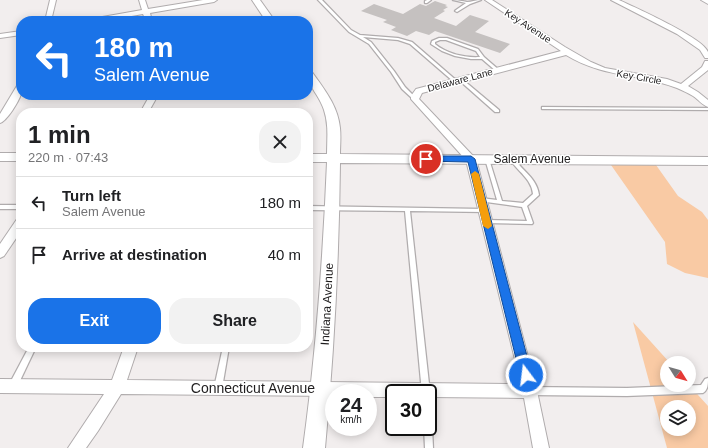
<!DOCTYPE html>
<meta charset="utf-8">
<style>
:root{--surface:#fff;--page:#f2f2f2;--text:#202124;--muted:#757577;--line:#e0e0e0;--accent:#1a73e8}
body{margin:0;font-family:Helvetica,sans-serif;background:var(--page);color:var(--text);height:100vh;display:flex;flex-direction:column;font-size:15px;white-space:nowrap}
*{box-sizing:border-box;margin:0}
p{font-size:13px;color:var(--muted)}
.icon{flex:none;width:22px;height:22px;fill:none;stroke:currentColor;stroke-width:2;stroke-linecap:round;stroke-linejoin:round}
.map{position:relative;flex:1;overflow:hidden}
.side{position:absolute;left:16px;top:108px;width:297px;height:244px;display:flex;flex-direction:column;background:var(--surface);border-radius:16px;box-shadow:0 2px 10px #0003}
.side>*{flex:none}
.top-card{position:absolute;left:16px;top:16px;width:297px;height:84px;border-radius:16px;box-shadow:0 2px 10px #0003;background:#1a73e8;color:#fff;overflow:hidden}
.needle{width:26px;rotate:127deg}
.tools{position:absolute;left:660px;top:356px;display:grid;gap:8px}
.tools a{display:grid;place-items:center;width:36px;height:36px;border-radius:50%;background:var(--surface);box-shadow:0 2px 10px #0003;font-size:20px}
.speed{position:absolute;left:325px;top:384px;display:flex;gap:8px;font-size:20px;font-weight:700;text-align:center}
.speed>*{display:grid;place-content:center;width:52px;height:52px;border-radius:50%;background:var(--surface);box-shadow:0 2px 10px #0003;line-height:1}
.speed small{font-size:10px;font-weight:400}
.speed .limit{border:2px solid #111;border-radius:6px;background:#fff;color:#111}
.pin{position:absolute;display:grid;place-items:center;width:34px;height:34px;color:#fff;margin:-17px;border:2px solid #fff;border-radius:50%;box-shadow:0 1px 4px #0007}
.me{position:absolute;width:44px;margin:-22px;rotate:345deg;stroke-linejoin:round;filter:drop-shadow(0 0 3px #0008)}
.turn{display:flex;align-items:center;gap:14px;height:84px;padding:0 12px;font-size:18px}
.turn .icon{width:52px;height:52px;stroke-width:2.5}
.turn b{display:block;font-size:28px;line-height:34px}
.round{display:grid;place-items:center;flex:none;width:42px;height:42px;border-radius:16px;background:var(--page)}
.head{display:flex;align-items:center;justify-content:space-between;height:68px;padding:0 12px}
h1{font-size:24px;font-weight:700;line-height:30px}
.primary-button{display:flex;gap:8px;margin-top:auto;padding:8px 12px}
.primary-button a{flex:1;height:46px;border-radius:16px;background:var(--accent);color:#fff;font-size:16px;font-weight:700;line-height:46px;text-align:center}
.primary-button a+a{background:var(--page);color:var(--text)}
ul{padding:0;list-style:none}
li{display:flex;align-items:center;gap:12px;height:52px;padding:0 12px;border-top:1px solid var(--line)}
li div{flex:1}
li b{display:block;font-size:15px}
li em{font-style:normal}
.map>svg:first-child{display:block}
.green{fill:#f9caa4;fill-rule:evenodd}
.building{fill:#c5c1c0}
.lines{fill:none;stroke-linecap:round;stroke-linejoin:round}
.lane-casing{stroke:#b0acad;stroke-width:2.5}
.street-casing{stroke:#b0acad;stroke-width:2}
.secondary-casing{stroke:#b0acad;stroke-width:2}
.lane{fill:#fff;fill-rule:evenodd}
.street{fill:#fff;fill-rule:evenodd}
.secondary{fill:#fff;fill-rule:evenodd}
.route{fill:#1a73e8;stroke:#114b97}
.slow{fill:#f59e0b}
.labels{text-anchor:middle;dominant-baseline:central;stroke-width:3;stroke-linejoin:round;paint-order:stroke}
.far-street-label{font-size:10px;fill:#1f1d1e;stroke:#fff}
.street-label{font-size:12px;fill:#1f1d1e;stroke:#fff}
.near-street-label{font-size:14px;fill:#1f1d1e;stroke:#fff}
</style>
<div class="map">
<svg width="708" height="448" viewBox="0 0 708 448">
<rect width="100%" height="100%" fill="#f2eeee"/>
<g class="green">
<polygon points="611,165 656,165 678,196 702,212 708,220 708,278 685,273 667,264 665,242"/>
<path d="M633,322L670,363H667V385H689L708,406V448H667ZM667,407H689V429H667Z"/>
</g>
<polygon class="building" points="435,1 447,5 445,6 448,7 443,10 445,11 434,18 456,26 470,15 489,21 475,32 510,44 500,53 435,31 429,35 416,31 407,36 391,30 396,27 383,22 387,20 361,11 374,4 403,14 420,4 426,6"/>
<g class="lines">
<g class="lane-casing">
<g id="lane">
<polygon points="318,0 322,0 351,30 360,35 398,38 412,42 457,81 454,82 410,44 398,40 363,37 371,42 394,71 405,87 417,99 415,100 414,100 402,89 391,72 369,44 349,32"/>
<polygon points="427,0 431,0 427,3 425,3 425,1"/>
<path d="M453,0C458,0 462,1 467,2C471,2 476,0 481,0L470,4L457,12L455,11L456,10L466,3Z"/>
<path d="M439,38H447L478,49L484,57L499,70L496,71L482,59H471L455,56L442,51L431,44L432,41ZM440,40H446L476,51L480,57C465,58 447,54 435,44V42Z"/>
<polygon points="460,79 462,79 499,110 499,112 495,112 460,81"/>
<polygon points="542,107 708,108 708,110 543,109 542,109"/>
<path d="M487,157L489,159L502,201L523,203L533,194C532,179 517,171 510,159V158H514C522,171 537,178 539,195L527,206L533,223L532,224L485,223L484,222L487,220L527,221L522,207L479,201L478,200L479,199L481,198L497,200L485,159Z"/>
<rect x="0" y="205" width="21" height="4"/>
<polygon points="308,206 485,209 486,210 483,212 410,211 430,393 429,396 428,393 422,393 405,211 308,210"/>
<polygon points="29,347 36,347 17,387 14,388 11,387 10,384 11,381"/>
<polygon points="223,347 229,347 222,388 221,391 218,392 215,391 214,388"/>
<path d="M708,378C708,384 708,390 703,393L627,396L530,395L527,394L526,391L527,388L530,387L627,388L701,385L705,379Z"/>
<polygon points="428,423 431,424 432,427 433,448 425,448 424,427 428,427"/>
</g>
</g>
<g class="street-casing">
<g id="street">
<polygon points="50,0 56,0 51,21 45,21"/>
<polygon points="139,0 145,0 148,9 203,0 217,0 214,2 150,13 152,21 146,21 143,14 103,21 88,21 91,19 142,10"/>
<path d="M485,0H492L565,47L591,62L605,68L667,79L681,84L702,67L705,61H708V70L688,86L698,92L708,100V107C702,105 698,99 693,96C688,93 682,90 677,88C637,73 604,78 566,55L422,93L419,99L476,159L537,391L549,448H533L524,398L428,397V393H394V397H368V393H334V396L121,394L98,431L86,448H68L104,394L0,393V379L112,380L124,347H138L127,380L521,384L466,160L411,99V96L416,89L561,51Z"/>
<path d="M611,0H619C634,7 704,38 708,52C708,54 708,56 708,58H705L700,50L677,34Z"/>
<polygon points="701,0 708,0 708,4"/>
<polygon points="21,31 21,35 0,38 0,34"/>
<path d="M18,84H21C21,87 22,91 21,94C19,101 7,121 0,123V114Z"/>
<polygon points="150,95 158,95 148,113 140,113"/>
<polygon points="21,218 21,231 4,256 0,258 0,244 17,219"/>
</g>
</g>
<g class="secondary-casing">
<g id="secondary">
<polygon points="252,0 260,0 275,21 266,21"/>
<path d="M308,71L312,72C324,89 338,106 340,128C341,137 340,146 340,154L708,157V165L340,163C339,258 334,353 325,448H303C316,353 323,258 327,162H308V154H327C327,139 329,125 324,110C319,94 308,88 308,71Z"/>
<rect x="0" y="153" width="21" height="8"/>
</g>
</g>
<use href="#lane" class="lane"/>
<use href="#street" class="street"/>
<use href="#secondary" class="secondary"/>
</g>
<polygon class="route" points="426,156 471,156 475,159 532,375 531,379 526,381 522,379 520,375 468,162 423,161 422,159"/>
<polygon class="slow" points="475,171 479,174 492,226 488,229 483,226 471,174"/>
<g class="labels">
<g class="far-street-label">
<text transform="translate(528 26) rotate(33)">Key Avenue</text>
<text transform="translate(639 77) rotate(10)">Key Circle</text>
<text transform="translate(460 80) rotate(-15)">Delaware Lane</text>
</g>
<g class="street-label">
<text x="532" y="159">Salem Avenue</text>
<text transform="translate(327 304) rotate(-87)">Indiana Avenue</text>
</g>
<g class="near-street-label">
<text x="253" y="388">Connecticut Avenue</text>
</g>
</g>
</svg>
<div class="tools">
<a><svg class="needle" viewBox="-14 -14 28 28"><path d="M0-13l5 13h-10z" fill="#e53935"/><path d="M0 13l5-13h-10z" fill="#757577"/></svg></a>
<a><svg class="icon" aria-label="layers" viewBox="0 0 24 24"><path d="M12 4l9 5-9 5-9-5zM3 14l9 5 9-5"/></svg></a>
</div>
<div class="speed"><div>24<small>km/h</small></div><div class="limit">30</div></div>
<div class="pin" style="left:426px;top:159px;background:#d93025"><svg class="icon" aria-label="arrive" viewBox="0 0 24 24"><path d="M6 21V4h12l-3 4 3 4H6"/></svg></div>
<svg class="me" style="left:526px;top:375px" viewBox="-20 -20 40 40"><circle r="17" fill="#1a73e8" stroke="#fff" stroke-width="3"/><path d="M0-11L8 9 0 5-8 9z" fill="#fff"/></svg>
<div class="top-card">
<div class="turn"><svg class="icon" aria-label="left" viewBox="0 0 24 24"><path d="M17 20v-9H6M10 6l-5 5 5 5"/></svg><div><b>180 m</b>Salem Avenue</div></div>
</div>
<section class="side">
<div class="head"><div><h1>1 min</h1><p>220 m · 07:43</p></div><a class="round"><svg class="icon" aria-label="close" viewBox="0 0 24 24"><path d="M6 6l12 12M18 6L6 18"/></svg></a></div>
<ul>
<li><svg class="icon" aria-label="left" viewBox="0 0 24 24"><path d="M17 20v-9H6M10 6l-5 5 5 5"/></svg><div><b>Turn left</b><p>Salem Avenue</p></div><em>180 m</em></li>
<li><svg class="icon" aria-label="arrive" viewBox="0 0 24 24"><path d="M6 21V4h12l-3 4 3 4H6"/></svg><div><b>Arrive at destination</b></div><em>40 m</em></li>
</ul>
<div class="primary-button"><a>Exit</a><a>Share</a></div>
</section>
</div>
